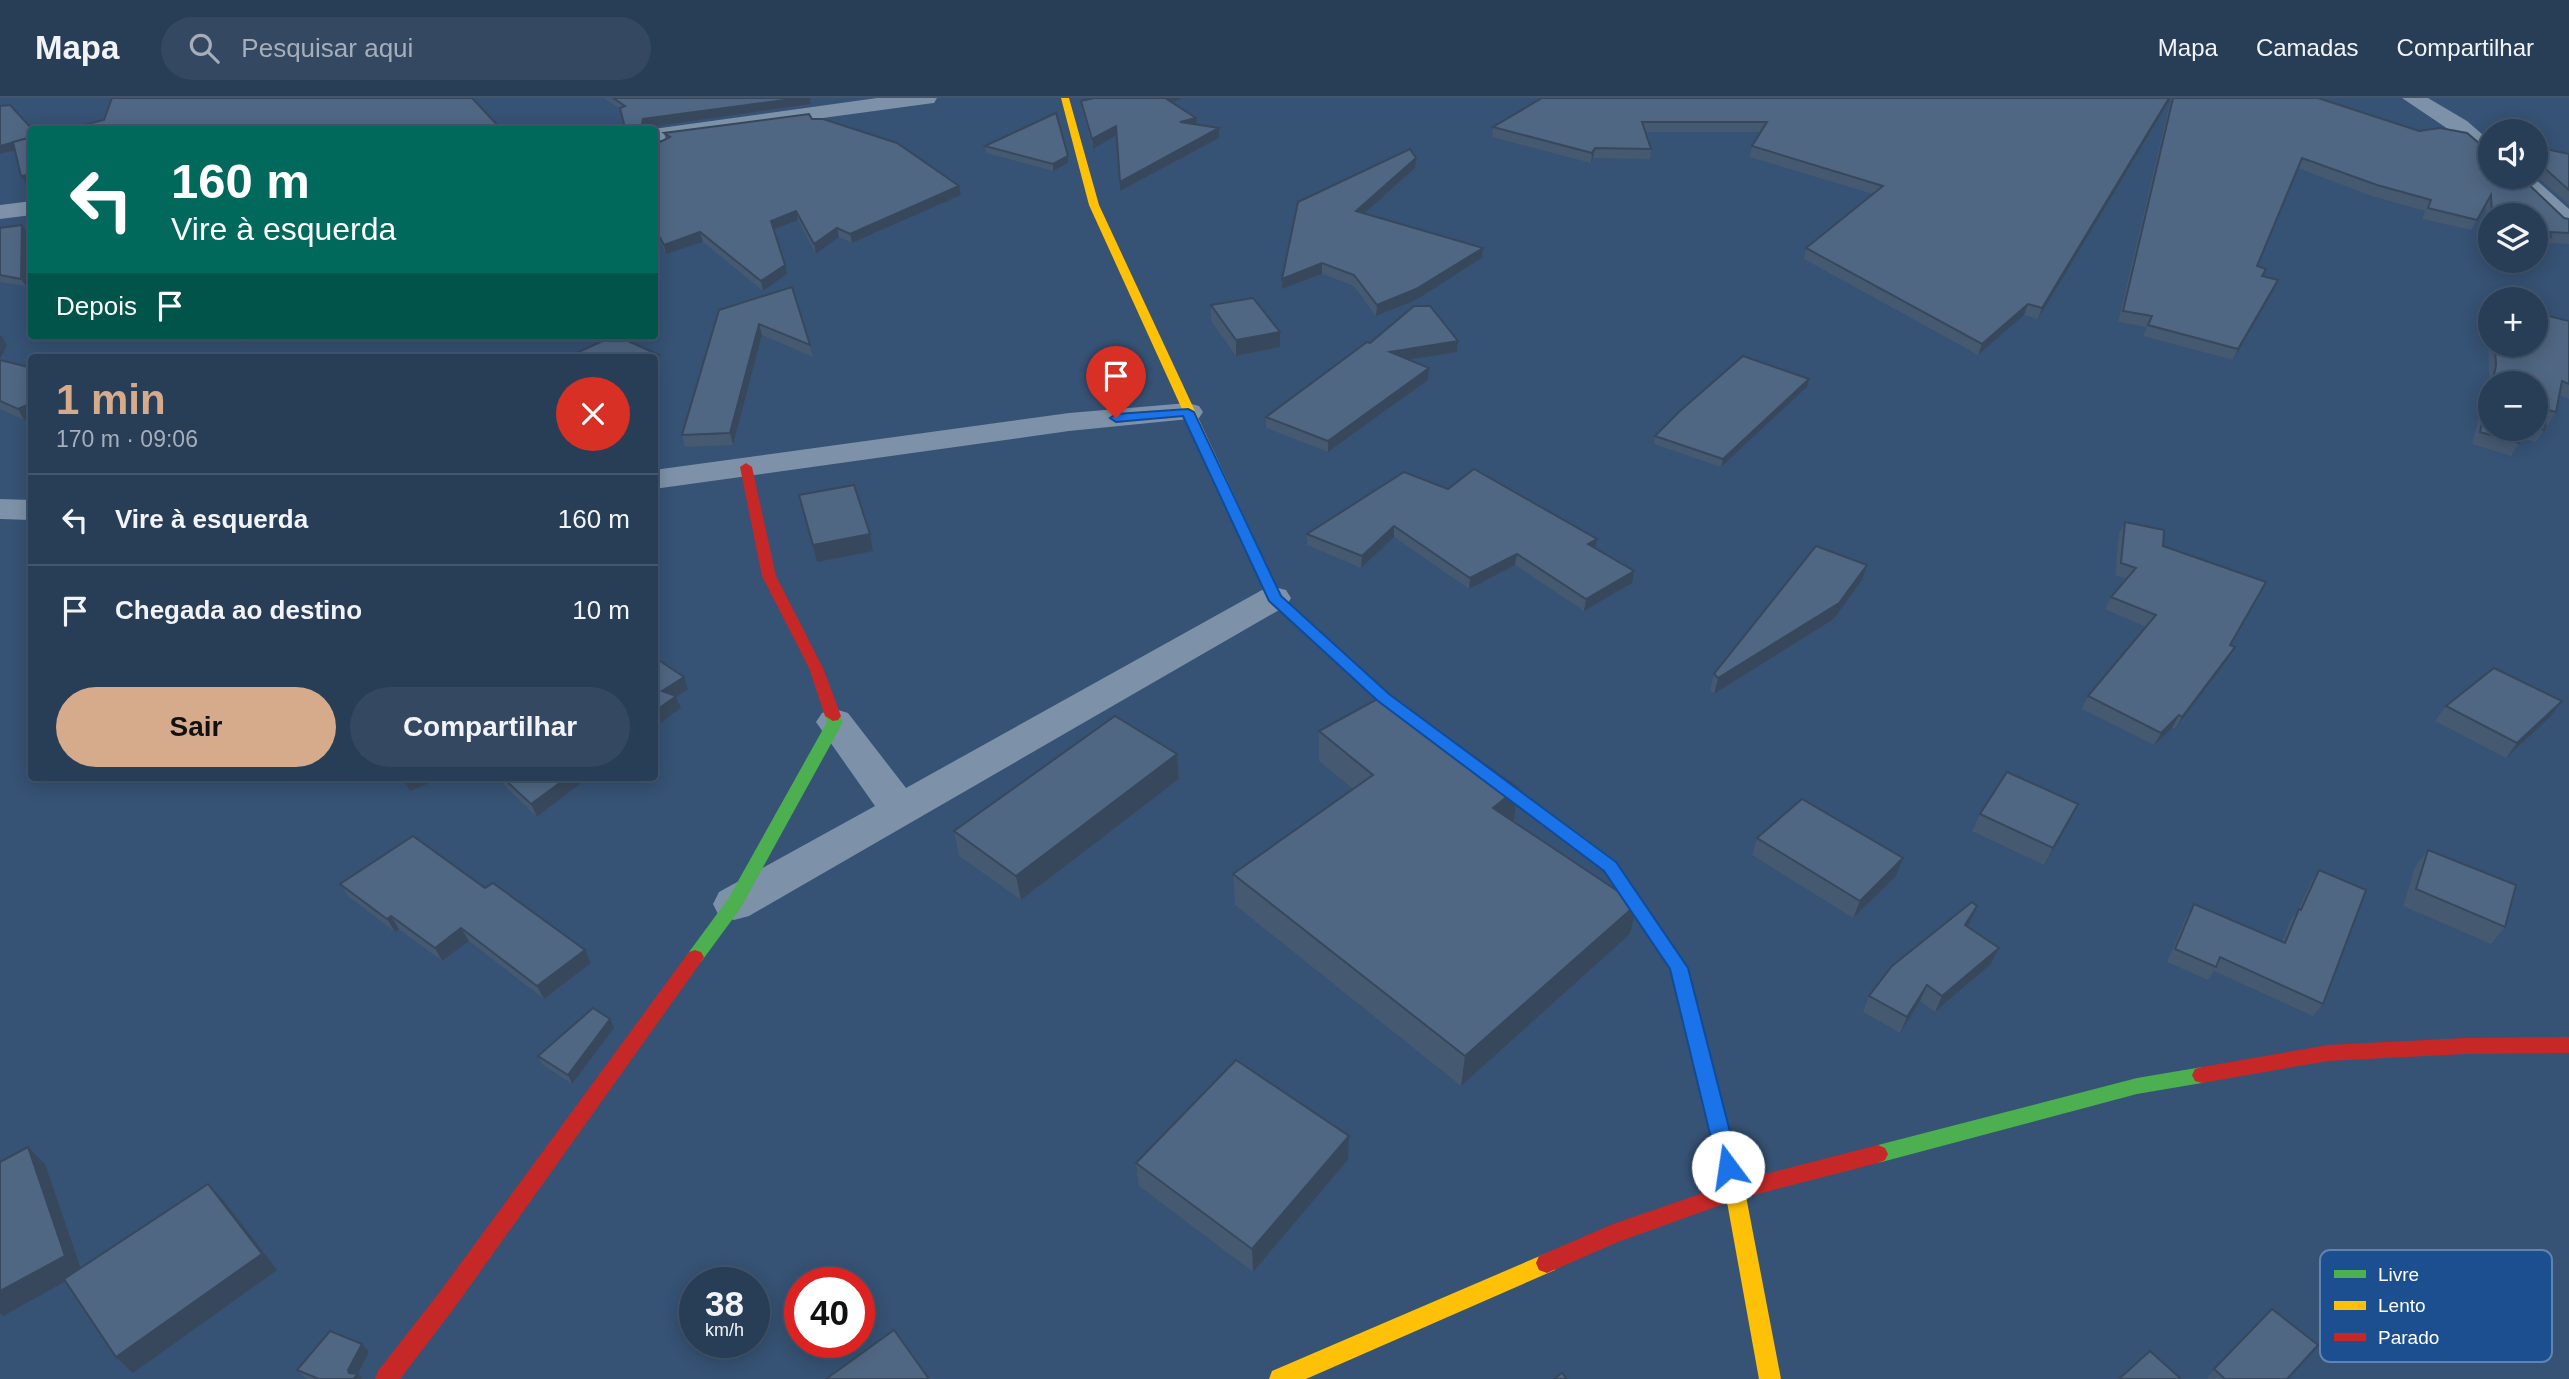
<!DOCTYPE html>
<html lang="pt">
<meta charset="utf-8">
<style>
:root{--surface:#283e57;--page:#344961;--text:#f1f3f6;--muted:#a5aeba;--line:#44576d;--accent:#d6ab8b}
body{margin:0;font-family:Helvetica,sans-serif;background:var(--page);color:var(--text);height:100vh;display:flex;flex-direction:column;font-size:26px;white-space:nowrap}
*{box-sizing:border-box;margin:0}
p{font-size:23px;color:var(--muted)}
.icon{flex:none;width:38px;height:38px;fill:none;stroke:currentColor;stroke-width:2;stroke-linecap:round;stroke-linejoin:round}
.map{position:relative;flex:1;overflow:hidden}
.details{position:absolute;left:28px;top:256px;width:630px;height:427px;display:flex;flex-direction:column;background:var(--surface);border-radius:7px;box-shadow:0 4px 18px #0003,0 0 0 2px var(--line)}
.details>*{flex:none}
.top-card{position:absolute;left:28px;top:28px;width:630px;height:214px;border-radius:7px;box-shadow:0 4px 18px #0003,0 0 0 2px var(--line);background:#00695c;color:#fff;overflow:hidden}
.controls{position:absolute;left:2478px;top:21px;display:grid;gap:14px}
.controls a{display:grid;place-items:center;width:70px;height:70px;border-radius:50%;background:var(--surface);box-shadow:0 4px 18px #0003,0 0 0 2px var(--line);font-size:35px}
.speed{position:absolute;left:679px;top:1169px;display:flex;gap:14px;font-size:35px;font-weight:700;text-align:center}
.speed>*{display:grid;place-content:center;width:91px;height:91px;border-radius:50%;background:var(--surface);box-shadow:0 4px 18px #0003,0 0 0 2px var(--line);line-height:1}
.speed small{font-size:18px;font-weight:400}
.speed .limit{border:10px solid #d22;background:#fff;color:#111}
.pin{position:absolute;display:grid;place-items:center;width:60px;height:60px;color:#fff;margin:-72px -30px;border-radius:50% 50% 50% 0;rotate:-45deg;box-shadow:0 0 7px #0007}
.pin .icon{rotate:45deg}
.me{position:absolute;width:77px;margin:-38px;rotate:346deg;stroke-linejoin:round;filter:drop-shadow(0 0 5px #0008)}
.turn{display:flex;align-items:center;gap:24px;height:147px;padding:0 28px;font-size:32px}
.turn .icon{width:91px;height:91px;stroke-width:2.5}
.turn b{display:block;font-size:49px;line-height:60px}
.then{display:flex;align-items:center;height:66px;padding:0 28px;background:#0003;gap:14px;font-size:26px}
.round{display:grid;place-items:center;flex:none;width:74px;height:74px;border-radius:37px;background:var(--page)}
.overview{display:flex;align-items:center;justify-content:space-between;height:119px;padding:0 28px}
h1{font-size:42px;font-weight:600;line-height:52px;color:var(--accent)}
.cta{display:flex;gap:14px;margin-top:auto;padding:14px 28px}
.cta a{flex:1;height:80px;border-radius:42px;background:var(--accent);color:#111;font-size:28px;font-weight:600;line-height:80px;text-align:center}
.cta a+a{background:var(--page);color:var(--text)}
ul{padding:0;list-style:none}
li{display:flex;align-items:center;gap:21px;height:91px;padding:0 28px;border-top:2px solid var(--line)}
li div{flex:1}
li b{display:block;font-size:26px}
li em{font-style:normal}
header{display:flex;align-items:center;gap:42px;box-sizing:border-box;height:98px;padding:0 35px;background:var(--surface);border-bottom:2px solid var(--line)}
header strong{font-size:33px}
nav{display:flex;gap:38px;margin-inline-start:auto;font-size:24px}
.search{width:490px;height:63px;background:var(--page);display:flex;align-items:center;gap:18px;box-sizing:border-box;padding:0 24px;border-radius:38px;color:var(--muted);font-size:26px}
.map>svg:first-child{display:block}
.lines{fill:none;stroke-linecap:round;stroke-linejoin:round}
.street{fill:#7d92a8;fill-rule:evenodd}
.fast{fill:#4caf50;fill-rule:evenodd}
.slow{fill:#ffc107;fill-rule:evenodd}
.jam{fill:#c62828;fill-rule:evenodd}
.wall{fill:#455971;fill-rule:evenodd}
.shaded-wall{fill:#38485c}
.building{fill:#506783;stroke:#38485c;stroke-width:2}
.route{fill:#1a73e8;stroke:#114b97;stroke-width:2}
.key{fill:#1b4f8f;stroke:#5f84b1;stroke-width:2}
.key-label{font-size:19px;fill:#fff}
</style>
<header>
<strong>Mapa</strong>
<div class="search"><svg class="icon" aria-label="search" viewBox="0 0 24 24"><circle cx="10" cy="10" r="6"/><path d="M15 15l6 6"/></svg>Pesquisar aqui</div>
<nav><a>Mapa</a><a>Camadas</a><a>Compartilhar</a></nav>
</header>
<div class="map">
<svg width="2569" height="1281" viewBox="0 0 2569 1281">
<rect width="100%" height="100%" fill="#365274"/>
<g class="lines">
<g class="street">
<polygon points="877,0 937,0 934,5 926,6 654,43 654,32 646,32"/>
<polygon points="2402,0 2428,0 2467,23 2490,43 2490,61 2482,59 2451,33"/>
<polygon points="2508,79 2533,79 2569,111 2569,131 2560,129"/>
<polygon points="32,103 32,117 0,121 0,107"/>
<polygon points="1188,305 1199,308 1203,314 1199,320 1069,333 654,391 654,372 1069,315"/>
<polygon points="0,401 32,402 32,422 0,421"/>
<polygon points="1274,489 1286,492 1291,500 1286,508 749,818 734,822 719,818 713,806 719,794 875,708 816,624 822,615 835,611 848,615 906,690 1262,492"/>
</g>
<g class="fast">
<polygon points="1276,498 1281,499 1388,595 1616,763 1673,848 1676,853 1673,858 1667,860 1661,858 1604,773 1378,603 1271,505 1269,502"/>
<polygon points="833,613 838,614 843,624 740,811 701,864 695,866 689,864 686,859 689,854 728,801 827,624 825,618"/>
<polygon points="2202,969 2209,971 2212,977 2209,983 2202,985 2137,996 1878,1065 1871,1062 1868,1056 1871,1050 1878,1047 2137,980"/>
</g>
<g class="slow">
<polygon points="1061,0 1069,0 1099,107 1283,502 1281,505 1276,506 1269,502 1089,107"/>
<polygon points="1667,846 1673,848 1688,870 1745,1093 1781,1281 1759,1281 1725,1093 1670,872 1658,853 1661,848"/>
<polygon points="1547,1155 1555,1158 1558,1165 1555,1172 1306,1281 1269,1281 1272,1273"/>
</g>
<g class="jam">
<polygon points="746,365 752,369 776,478 823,570 841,618 838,622 833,623 825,618 809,570 762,478 740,369"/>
<polygon points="695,852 701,854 704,859 701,864 455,1209 400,1281 375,1281 378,1273 439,1195 689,854"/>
<polygon points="2569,939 2569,955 2465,956 2328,963 2202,985 2195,983 2192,977 2195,971 2202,969 2328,947 2465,940"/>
<polygon points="1878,1047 1885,1050 1888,1056 1885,1062 1878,1065 1735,1102 1618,1144 1547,1175 1539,1172 1536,1165 1539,1158 1613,1126 1735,1084"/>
</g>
</g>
<g class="wall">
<polygon points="604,0 810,0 811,6 650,29 650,32 625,32 620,11"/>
<polygon points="1094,0 1182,0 1173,5 1196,26 1219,30 1219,40 1120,93 1117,37 1093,51 1082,12 1081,3"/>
<polygon points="1542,0 2318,0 2564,120 2569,121 2569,146 2547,145 2545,150 2536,147 2536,117 2490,117 2490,137 2486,136 2486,108 2471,132 2422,121 2425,113 2372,98 2298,70 2257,168 2266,171 2263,178 2278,182 2233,262 2143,238 2147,229 2118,224 2171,0 2038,221 2024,217 1978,257 1804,161 1806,150 1873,96 1750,59 1752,48 1761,34 1645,34 1651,51 1650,61 1593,60 1591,65 1492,39 1493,29"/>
<polygon points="812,21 959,88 961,97 852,145 839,139 816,156 798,122 774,132 787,176 763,193 703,144 666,156 656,136 654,137 654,47 666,42 664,35"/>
<polygon points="985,48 1068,65 1053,73 986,55"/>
<polygon points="2536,49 2569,56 2569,107 2536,78"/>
<polygon points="1415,70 1365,115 1483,150 1482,160 1416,202 1376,218 1354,188 1322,176 1282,191 1282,181"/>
<polygon points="0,130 27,135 26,188 0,184"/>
<polygon points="792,189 813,259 762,237 733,347 685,349 682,337 719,212"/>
<polygon points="1211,207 1280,249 1236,258 1211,223"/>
<path d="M2490,217V247H2536L2569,223V301L2559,297L2556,314L2548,327L2545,326L2544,332L2536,344L2520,340L2519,345L2511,358L2472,346L2489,280L2488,222ZM2490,285H2536V331H2490Z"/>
<polygon points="232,238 263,238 246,245"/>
<polygon points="1458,243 1457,254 1409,262 1428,282 1328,354 1266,330 1266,319 1370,245"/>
<polygon points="0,262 32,270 32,319 24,322 0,311"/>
<polygon points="1807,289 1721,369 1654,346 1655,338"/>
<polygon points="1404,374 1595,450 1632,485 1584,513 1515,467 1469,491 1394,439 1361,470 1307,447 1307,436"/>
<polygon points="2125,424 2163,448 2230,547 2228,561 2175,631 2172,630 2154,647 2082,611 2088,598 2146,529 2105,511 2111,499 2126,481 2115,477 2119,436"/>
<polygon points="1862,482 1834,521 1714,596 1710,592 1714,576"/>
<polygon points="2562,603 2551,618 2506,660 2435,623 2446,608"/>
<polygon points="1319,633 1430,636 1518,690 1514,721 1512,722 1637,806 1630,836 1461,988 1235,807 1233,776 1353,691 1319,663"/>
<polygon points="1177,656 1179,681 1021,802 959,758 954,733"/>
<polygon points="496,679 589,679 537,719"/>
<polygon points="1980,716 2070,723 2044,767 1972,733"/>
<polygon points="1757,740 1903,760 1896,778 1853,820 1752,757"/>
<polygon points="2428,752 2505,829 2491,846 2403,808 2415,769"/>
<polygon points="2319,772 2323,906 2313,918 2214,873 2208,882 2167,864 2186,819 2194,806 2282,844 2290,823 2298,812 2311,784"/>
<polygon points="340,786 485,790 585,852 591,865 544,901 469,843 442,863 399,831 395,834 348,798"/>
<polygon points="1977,808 1967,828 1999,850 1991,866 1935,914 1920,903 1900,935 1863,914 1869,898"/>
<polygon points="614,930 572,986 543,967 538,958"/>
<polygon points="1349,1038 1348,1062 1253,1174 1139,1088 1136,1065"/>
<polygon points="2272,1211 2287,1281 2209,1281 2207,1279"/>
<polygon points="369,1254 358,1276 363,1281 308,1281 305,1280 297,1272"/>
</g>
<g class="shaded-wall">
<polygon points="800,0 810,0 811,6 650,29 650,32 625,32 625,30 642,26 643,21"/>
<polygon points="1165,0 1182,0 1165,9"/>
<polygon points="2169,0 2171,0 2038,221 2042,210"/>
<polygon points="1196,20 1197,29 1180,24"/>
<polygon points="1116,28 1117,37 1093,51 1092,41"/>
<polygon points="1219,30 1219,40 1120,93 1120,84"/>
<polygon points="32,40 32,48 0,56 0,48"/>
<polygon points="1595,50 1593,60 1591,65 1592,55"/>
<polygon points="1068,58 1068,65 1053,73 1053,66"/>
<polygon points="1416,60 1415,70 1356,123 1356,113"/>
<polygon points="32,76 32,85 26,86 21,78"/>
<polygon points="959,88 961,97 852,145 850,136"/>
<polygon points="796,113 798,122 773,132 771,123"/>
<polygon points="22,127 27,135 26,188 21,181"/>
<polygon points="837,130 839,139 816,156 814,146"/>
<polygon points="700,134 703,144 666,156 664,147"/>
<polygon points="1483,150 1482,160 1416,202 1376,218 1377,207"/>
<polygon points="1322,165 1322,176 1282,191 1282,181"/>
<polygon points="785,167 787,176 763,193 761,183"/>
<polygon points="2278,182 2273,193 2233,262 2238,251"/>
<polygon points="2028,206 2024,217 1978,257 1982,246"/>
<polygon points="759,226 762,237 733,347 730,335"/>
<polygon points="1280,234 1280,249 1236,258 1236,242"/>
<polygon points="1,237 7,247 0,261 0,238"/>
<polygon points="242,238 263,238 246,245"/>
<polygon points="1458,243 1457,254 1389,265 1390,254"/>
<polygon points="659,257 661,265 654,269 654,259"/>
<polygon points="1429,270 1428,282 1328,354 1328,343"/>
<polygon points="1809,281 1807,289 1721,369 1723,361"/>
<polygon points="32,305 32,319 24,322 18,311"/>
<polygon points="1394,428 1394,439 1361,470 1362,458"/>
<polygon points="870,436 873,453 817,464 813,447"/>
<polygon points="1597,441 1595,452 1588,446"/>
<polygon points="1517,456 1515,467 1469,491 1470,480"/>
<polygon points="1867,467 1862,482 1834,521 1714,596 1718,580"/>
<polygon points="1634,473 1632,485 1584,513 1586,501"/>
<polygon points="2235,549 2228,561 2175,631 2182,619"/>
<polygon points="684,579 688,591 676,599 681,610 654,630 654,614 662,593"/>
<polygon points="2562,603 2551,618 2506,660 2517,645"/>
<polygon points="2179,617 2172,630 2154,647 2161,635"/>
<polygon points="1177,656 1179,681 1021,802 1016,778"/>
<polygon points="417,679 444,679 410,693 405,684"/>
<polygon points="568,679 589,679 537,719 531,706"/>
<polygon points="1518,690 1514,721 1489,740 1493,710"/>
<polygon points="2078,706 2070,723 2044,767 2053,750"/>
<polygon points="1903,760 1896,778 1853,820 1860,803"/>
<polygon points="1637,806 1630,836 1461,988 1465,958"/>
<polygon points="1977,808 1970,824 1958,843 1965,827"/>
<polygon points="391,818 399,831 395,834 387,821"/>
<polygon points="461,830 469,843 442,863 435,850"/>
<polygon points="1999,850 1991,866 1935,914 1942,898"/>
<polygon points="585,852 591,865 544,901 537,888"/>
<polygon points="1927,887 1920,903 1900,935 1907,919"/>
<polygon points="610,921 614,930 572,986 568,977"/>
<polygon points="1349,1038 1348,1062 1253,1174 1252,1151"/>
<polygon points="28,1049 45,1066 82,1174 3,1218 0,1215 0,1193"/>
<polygon points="208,1086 223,1102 277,1172 133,1275 116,1259"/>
<polygon points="362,1246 369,1254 358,1276 363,1281 353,1281 348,1272"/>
</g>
<g class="building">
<polygon points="112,0 472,0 501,31 63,32 104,22"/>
<polygon points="613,0 800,0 643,21 642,26 649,27 625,30 620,10 625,8"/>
<polygon points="1094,0 1165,0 1196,20 1180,24 1219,30 1120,84 1116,28 1092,41 1081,3"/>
<polygon points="1542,0 2169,0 2042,210 2028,206 1982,246 1806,150 1883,88 1752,48 1767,24 1642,24 1651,51 1595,50 1592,55 1493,29"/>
<polygon points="2173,0 2318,0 2419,33 2440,30 2467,35 2486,51 2490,52 2490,79 2521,79 2564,120 2569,121 2569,135 2550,134 2551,139 2536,135 2536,117 2492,117 2491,97 2477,122 2428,110 2431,102 2377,87 2302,60 2257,168 2266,171 2262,178 2278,182 2238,251 2148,227 2152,218 2123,213"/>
<polygon points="10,7 33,32 32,32 32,39 0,48 0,8"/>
<polygon points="1056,15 1068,58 1053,66 985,48"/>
<polygon points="809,16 812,21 823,21 897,45 959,88 850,136 837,130 814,146 796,113 771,123 785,167 761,183 700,134 664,147 654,129 654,47 670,39 664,35"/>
<polygon points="32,39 32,76 21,78 13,44"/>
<polygon points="2536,49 2569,56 2569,92 2541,67 2536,67"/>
<polygon points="1410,51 1416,60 1356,113 1483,150 1416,191 1377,207 1354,177 1322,165 1282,181 1298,104"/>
<polygon points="22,127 21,181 0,177 0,130"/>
<polygon points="792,189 810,247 759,226 730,335 682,337 719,212"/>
<polygon points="1253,200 1280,234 1236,242 1211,207"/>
<polygon points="1414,208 1430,208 1458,243 1390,254 1429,270 1328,343 1266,319 1367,244 1370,245"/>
<polygon points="2536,215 2569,223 2569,286 2562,283 2556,314 2548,312 2544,332 2536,330 2536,285 2492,285 2496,268 2495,247 2536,247"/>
<polygon points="613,238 617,238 659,257 654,259 568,259"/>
<polygon points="1743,258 1809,281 1723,361 1655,338 1680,313"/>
<polygon points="0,262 32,270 32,305 18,311 0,303"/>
<polygon points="2490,291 2490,331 2523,331 2519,345 2480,334"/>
<polygon points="1474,371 1597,441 1588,446 1634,473 1586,501 1517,456 1470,480 1394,428 1362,458 1307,436 1404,374 1448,391"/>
<polygon points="854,387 870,436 813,447 799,397"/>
<polygon points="2125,424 2164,432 2163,448 2266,484 2230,547 2235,549 2182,619 2179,617 2161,635 2088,598 2156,517 2111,499 2136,470 2121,465"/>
<polygon points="1816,448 1867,467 1839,505 1718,580 1714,576"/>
<polygon points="654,559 684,579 662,593 676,598 654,614"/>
<polygon points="2494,570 2562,603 2517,645 2446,608"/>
<polygon points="1381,599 1430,636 1436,632 1518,690 1493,710 1637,806 1465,958 1233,776 1373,677 1319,633"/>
<polygon points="1115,618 1177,656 1016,778 954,733"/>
<polygon points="2007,674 2078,706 2053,750 1980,716"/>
<polygon points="402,679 417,679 405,684"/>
<polygon points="502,679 568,679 531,706"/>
<polygon points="1802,701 1903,760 1860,803 1757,740"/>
<polygon points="413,738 485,790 493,785 585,852 537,888 461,830 435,850 391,818 387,821 340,786"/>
<polygon points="2428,752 2516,787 2505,829 2416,791"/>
<polygon points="2319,772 2366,792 2323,906 2220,859 2216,869 2175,851 2194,806 2285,845 2299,811 2301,812"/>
<polygon points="1972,804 1977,808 1965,827 1999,850 1942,898 1927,887 1907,919 1869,898 1892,868"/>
<polygon points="593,910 610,921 568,977 538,958"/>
<polygon points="1236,962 1349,1038 1252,1151 1136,1065"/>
<polygon points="28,1049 65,1158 0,1193 0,1064"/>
<polygon points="208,1086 262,1156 116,1259 64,1181"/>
<polygon points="2272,1211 2318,1247 2287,1281 2225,1281 2214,1271"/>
<polygon points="894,1232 929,1281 826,1281"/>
<polygon points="330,1233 362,1246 348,1272 349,1275 358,1276 353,1281 319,1281 297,1272"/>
<polygon points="2150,1253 2181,1281 2119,1281"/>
<polygon points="1562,1275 1567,1281 1554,1281"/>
</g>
<polygon class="route" points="1188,311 1194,314 1281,498 1389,596 1616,764 1688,870 1739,1069 1736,1075 1728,1078 1721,1075 1718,1069 1670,871 1604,773 1378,603 1269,503 1183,318 1116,324 1110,320 1116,316"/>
<rect x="2320" y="1152" width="232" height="112" rx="10" class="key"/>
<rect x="2334" y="1172" width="32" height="8" fill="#4caf50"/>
<rect x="2334" y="1203" width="32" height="9" fill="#ffc107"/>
<rect x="2334" y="1235" width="32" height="8" fill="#c62828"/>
<g class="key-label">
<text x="2378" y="1183">Livre</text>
<text x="2378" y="1214">Lento</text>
<text x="2378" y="1246">Parado</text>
</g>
</svg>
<div class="controls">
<a><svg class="icon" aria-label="sound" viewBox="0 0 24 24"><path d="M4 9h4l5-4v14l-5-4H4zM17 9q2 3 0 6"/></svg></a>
<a><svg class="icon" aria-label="layers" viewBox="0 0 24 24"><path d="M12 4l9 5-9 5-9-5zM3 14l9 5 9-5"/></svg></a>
<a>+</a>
<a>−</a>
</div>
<div class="speed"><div>38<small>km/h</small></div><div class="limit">40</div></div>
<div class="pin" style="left:1116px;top:320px;background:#d93025"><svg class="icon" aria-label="arrive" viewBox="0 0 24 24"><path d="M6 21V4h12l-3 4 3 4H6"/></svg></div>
<svg class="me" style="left:1728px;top:1069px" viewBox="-20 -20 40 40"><circle r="19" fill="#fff"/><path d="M0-13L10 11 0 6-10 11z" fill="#1a73e8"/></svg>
<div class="top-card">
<div class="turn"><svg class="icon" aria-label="left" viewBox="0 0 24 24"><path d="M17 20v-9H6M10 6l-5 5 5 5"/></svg><div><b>160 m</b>Vire à esquerda</div></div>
<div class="then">Depois<svg class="icon" aria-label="arrive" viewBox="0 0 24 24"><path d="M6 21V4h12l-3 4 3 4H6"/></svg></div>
</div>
<section class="details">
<div class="overview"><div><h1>1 min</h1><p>170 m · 09:06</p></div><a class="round" style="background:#d93025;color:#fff"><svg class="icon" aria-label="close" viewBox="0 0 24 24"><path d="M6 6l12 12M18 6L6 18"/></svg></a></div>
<ul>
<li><svg class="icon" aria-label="left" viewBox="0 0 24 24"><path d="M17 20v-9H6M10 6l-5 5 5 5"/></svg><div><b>Vire à esquerda</b></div><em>160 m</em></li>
<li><svg class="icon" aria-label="arrive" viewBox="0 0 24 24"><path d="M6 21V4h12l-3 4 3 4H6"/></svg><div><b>Chegada ao destino</b></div><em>10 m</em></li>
</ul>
<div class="cta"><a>Sair</a><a>Compartilhar</a></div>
</section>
</div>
